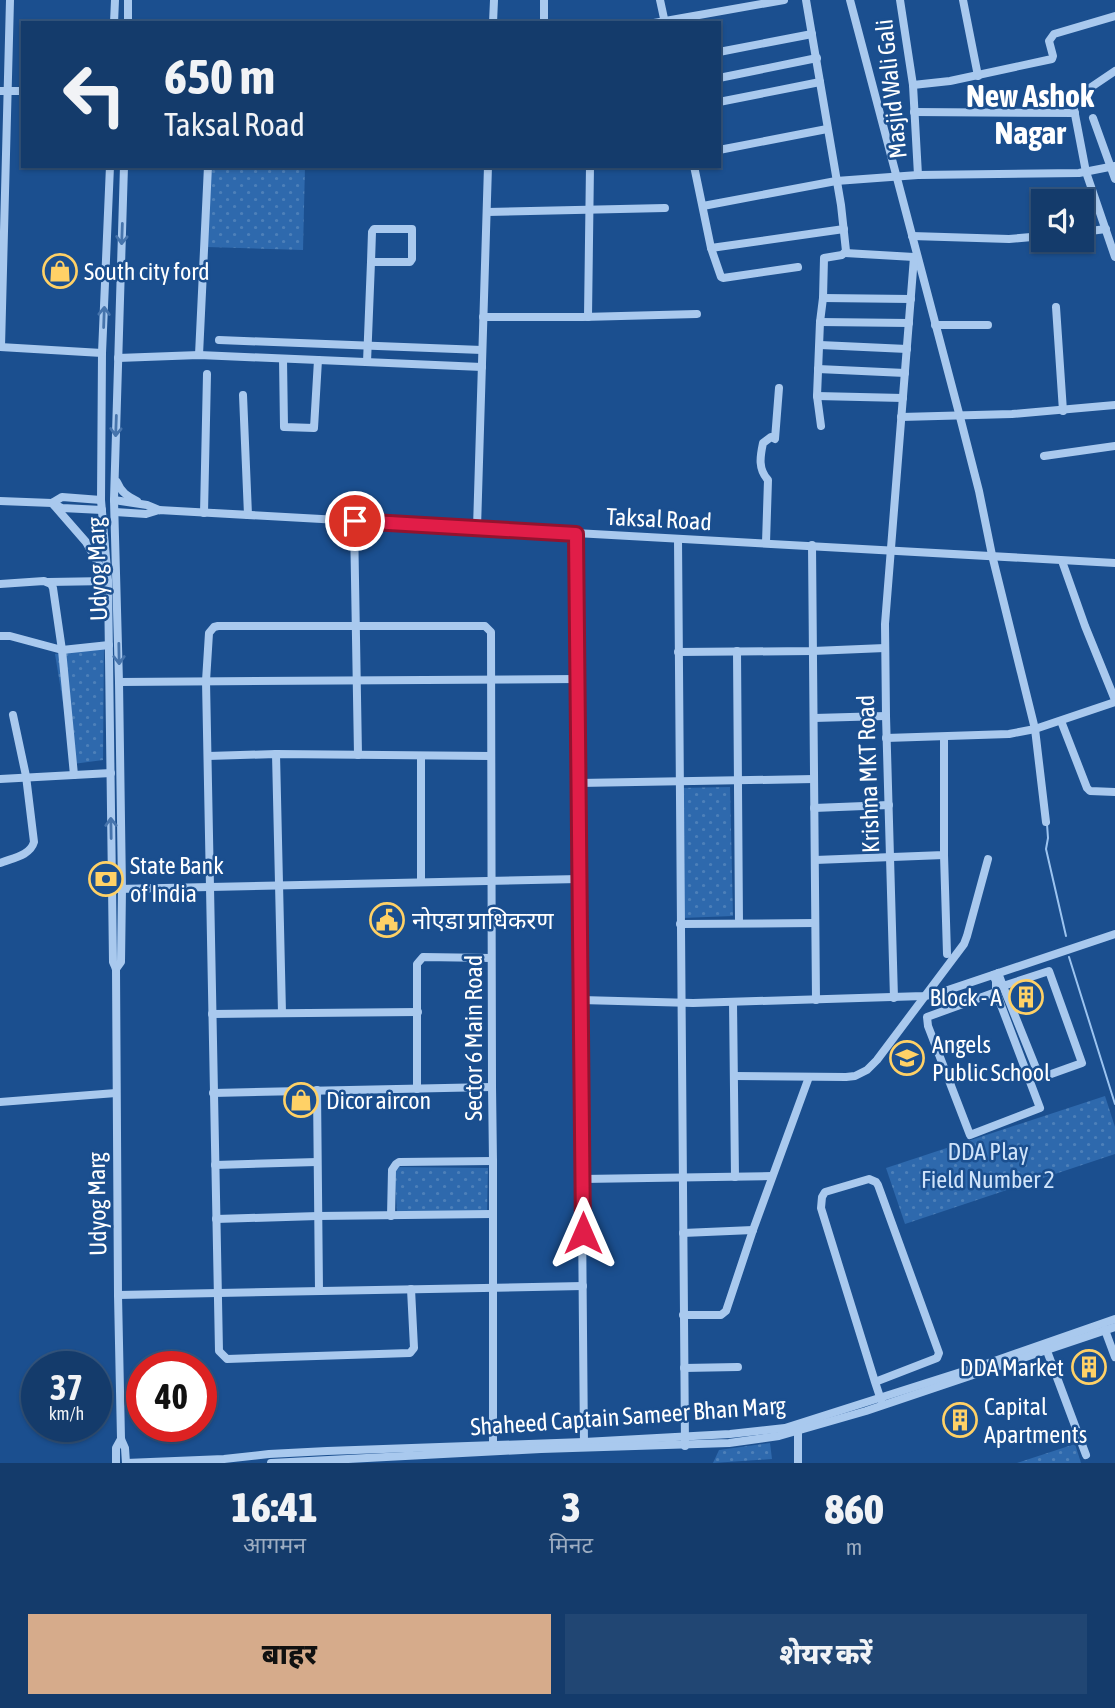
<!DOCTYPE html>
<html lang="hi">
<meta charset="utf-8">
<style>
:root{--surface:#143b6b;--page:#214673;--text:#f1f3f6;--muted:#9dadc1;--line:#33557e;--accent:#d6ab8b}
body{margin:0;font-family:"Asap Condensed","Noto Sans Devanagari",sans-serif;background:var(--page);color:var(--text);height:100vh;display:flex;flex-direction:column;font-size:26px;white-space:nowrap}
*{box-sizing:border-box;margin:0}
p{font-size:23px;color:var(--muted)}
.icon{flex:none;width:38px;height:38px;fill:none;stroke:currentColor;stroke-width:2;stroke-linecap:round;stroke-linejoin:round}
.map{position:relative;height:1463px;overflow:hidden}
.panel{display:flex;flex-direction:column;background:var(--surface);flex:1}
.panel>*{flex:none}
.banner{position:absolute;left:21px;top:21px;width:700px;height:147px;border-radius:0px;box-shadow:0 2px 5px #0004,0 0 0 2px var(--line);background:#143b6b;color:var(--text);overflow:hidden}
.tools{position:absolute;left:1031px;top:189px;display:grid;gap:14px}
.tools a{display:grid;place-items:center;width:63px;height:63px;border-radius:0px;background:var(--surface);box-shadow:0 2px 5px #0004,0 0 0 2px var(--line);font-size:35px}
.speed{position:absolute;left:21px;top:1351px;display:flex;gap:14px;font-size:35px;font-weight:700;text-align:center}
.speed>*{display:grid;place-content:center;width:91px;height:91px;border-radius:50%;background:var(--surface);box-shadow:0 2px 5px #0004,0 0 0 2px var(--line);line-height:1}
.speed small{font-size:18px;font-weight:400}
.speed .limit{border:10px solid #d22;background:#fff;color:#111}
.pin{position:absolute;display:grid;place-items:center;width:60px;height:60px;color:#fff;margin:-30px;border:4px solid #fff;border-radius:50%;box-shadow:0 2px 7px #0007}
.me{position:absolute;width:77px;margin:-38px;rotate:0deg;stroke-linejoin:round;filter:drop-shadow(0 0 5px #0008)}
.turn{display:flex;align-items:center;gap:24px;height:147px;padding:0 28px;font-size:32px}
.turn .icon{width:91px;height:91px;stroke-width:2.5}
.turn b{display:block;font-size:49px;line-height:60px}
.eta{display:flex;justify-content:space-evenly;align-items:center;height:119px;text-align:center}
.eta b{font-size:42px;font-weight:800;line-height:49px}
.cta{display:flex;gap:14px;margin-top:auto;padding:14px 28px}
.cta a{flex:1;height:80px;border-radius:0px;background:var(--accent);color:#111;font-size:28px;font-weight:800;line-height:80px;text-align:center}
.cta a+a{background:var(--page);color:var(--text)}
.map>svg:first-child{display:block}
.park{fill:url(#park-dots)}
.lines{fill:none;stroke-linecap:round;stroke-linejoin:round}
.stream{stroke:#9cc4f0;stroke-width:2}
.minor{stroke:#a9c9ee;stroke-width:8}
.oneway{stroke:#4674ac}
.route-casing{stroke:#92132f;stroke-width:18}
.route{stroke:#e11d48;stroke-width:12}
.labels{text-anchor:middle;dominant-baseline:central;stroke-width:5;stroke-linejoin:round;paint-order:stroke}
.street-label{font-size:24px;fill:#fff;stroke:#1b4f8f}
.poi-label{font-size:24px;fill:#fff;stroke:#1b4f8f;text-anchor:start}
.park-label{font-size:24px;fill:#cfe3fa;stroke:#1b4f8f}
.district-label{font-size:32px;font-weight:bold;fill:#fff;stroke:#1b4f8f}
</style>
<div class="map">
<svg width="1115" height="1463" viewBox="0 0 1115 1463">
<defs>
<pattern id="park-dots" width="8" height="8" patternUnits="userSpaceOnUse" patternTransform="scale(1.75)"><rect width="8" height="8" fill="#2e69ad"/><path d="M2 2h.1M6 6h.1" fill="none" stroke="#4d80b9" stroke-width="1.8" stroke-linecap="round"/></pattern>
</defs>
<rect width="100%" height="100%" fill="#1b4f8f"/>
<g class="park">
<polygon points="210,166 305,166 303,250 207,247"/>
<polygon points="104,648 103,760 73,764 55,654"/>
<polygon points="730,787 733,916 682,918 679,788"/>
<polygon points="1105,1096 1115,1127 1115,1154 905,1224 886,1168"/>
<polygon points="394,1167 488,1168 487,1211 397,1212"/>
<polygon points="770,1443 772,1459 713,1463 719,1450"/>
<polygon points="1075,1444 1081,1463 1017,1463"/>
</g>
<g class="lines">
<g class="stream">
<polyline points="1047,824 1048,838 1046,849 1066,936"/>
<polyline points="1069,957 1115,1104"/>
</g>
<g class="minor">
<polyline points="544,0 544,23"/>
<polyline points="660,0 665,23"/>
<polyline points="806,0 841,205 846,251 842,255 824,258 823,298 820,322 817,396 821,426"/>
<polyline points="850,0 960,417 979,491 992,555 1035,729 1046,822"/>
<polyline points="900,0 913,85 918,175"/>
<polyline points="963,0 978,76"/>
<polyline points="114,23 115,0"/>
<polyline points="128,23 128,0"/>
<polyline points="493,23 494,0"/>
<polyline points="654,23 784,0"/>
<polyline points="719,52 812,34"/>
<polyline points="1115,71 1075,98 1073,104 1086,172 1115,257"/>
<polyline points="719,78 817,58"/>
<polyline points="913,85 950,81 1052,59 1053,56 1049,41 1054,34 1115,16"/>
<polyline points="0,91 23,91"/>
<polyline points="719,102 820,82"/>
<polyline points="914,112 1075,113"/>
<polyline points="1093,118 1115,179"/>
<polyline points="719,150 827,129"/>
<polyline points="110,166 102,353 101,500 108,581 113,962 116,969 118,1295 121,1439 125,1448 126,1463"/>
<polyline points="694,166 711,248 721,277 723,278 798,267"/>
<polyline points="703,206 836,181 918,175 1079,173 1115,166"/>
<polyline points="487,212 665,208"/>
<polyline points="1082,232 1106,229"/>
<polyline points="912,236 1009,239 1043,236"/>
<polyline points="711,248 844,229"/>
<polyline points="845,253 914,257"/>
<polyline points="823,298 911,299"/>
<polyline points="1056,307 1063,411"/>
<polyline points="483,317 583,317 697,314"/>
<polyline points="588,317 590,166"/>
<polyline points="820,322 909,323"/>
<polyline points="935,325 988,325"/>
<polyline points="219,340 482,350"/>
<polyline points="820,345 907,349"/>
<polyline points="0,347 102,353"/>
<polyline points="1,347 10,0"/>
<polyline points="199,355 208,166"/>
<polyline points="118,358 199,355 482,367"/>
<polyline points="283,359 284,427 314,428 318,360"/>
<polyline points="367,362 371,262 410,262 412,259 412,229 374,229 372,232 371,262"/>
<polyline points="818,369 905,373"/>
<polyline points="243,395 248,515"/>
<polyline points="817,396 903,398"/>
<polyline points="901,417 1012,414 1115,405"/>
<polyline points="1044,456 1115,446"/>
<path d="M117,482C121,492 127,496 137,501"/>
<polyline points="114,500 147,505 159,510"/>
<polyline points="0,501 52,503 62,508 102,510"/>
<polyline points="52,503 62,497 101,500"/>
<polyline points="115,512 146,514 159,510 1115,563"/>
<polyline points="204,513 207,374"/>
<polyline points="354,521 358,755"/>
<polyline points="477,528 488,166"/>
<polyline points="576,534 584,1445"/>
<polyline points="678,539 685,1446"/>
<path d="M766,543L768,480C758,469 760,457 763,443L771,437L775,439L779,388"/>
<polyline points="812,545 816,1000"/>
<polyline points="1062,561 1085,626 1115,700"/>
<polyline points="48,582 108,581 86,542 52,503"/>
<polyline points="0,584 44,581 51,584 53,588 62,650 74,775"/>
<polyline points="0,636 10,636 62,650 109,645"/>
<polyline points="737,651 739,923"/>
<polyline points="678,652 813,651 885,648"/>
<polyline points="119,682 578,679"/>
<polyline points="814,718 886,716"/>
<polyline points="1061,721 1087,788 1090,791 1115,792"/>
<polyline points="886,738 1009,734 1035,729 1115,702"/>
<polyline points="276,754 282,1013"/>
<polyline points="208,756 276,754 491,756"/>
<polyline points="0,779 111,773"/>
<polyline points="579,783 814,779"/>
<polyline points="814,808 889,805"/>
<polyline points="944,855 947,954"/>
<polyline points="815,860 944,855 944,737"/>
<path d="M0,863C12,858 30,856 34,842L26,776L13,715"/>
<polyline points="421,882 421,756"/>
<polyline points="117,889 579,879"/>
<polyline points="680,924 815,923"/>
<polyline points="116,969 121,962 122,889 119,682 114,500 124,166"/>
<polyline points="998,973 1003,986 1049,971 1082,1063 1040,1078 1003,986"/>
<polyline points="993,975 996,981 996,992 1040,1108 970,1135 928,1026 927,1017 996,992"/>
<polyline points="894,998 886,716 885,624 914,257"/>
<polyline points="581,1000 693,1003 924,996 936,994 1115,934"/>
<polyline points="733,1002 735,1177"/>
<polyline points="212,1014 418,1012"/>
<polyline points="734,1076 846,1077 855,1076 867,1070 877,1060 964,944 967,936 988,859"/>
<polyline points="417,1089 417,964 423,957 491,958"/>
<polyline points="317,1090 319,1291"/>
<polyline points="213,1093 492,1087"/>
<polyline points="0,1102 116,1093"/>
<polyline points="215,1165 317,1162"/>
<polyline points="582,1179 772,1176"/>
<polyline points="391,1216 392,1170 396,1164 399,1162 493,1161"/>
<polyline points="216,1219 318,1216 492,1214"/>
<polyline points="683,1233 753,1230"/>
<polyline points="411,1289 414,1348 410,1353 227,1359 219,1351 206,681 209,633 214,627 218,626 485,626 491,632 492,1087 493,1161 493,1451"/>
<polyline points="118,1295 583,1286"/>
<polyline points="683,1315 721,1315 726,1311 753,1230 809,1077"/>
<polyline points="1105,1330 1115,1357"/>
<polyline points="1047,1351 1086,1455"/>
<polyline points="684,1368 738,1367"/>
<polyline points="875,1382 937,1358 939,1353 878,1185 876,1182 869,1179 825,1192 822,1197 821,1208 875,1382 881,1400"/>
<polyline points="798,1428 798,1463"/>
<polyline points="116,1463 116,1448 121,1439"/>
<polyline points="126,1463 224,1459 269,1454 327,1451 584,1442 730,1434 785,1428 986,1364 1115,1319"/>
<polyline points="271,1463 541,1449 729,1443 779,1436 866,1411 1115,1327"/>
</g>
</g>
<defs><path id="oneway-shaft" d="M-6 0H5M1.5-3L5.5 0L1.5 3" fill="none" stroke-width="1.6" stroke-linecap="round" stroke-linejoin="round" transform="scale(1.75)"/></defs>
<g class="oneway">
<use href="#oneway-shaft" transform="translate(122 234) rotate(92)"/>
<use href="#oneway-shaft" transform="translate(104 317) rotate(-88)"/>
<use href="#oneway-shaft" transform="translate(116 426) rotate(92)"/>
<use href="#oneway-shaft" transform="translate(119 654) rotate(89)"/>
<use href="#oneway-shaft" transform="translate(111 828) rotate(-91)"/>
</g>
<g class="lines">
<g class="route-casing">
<polyline id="route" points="355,521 576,534 583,1233"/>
</g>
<use href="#route" class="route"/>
</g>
<defs>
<g id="shop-ring" transform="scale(1.75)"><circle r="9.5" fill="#1b4f8f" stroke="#ffd166" stroke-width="1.5"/><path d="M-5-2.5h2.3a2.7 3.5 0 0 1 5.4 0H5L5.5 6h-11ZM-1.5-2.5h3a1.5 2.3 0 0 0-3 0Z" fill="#ffd166"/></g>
<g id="bank-ring" transform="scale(1.75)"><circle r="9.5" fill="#1b4f8f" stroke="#ffd166" stroke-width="1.5"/><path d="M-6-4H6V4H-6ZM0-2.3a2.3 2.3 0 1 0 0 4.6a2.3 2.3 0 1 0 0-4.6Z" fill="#ffd166"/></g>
<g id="civic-ring" transform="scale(1.75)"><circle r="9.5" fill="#1b4f8f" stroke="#ffd166" stroke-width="1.5"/><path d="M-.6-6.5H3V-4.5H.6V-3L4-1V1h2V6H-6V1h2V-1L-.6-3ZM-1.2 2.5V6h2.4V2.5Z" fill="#ffd166"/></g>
<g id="building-ring" transform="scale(1.75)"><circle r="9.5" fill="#1b4f8f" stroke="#ffd166" stroke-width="1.5"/><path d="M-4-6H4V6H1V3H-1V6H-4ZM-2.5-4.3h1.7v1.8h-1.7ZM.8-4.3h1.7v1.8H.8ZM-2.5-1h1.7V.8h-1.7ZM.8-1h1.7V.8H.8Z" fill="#ffd166"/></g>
<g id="school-ring" transform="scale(1.75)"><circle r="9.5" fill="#1b4f8f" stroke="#ffd166" stroke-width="1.5"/><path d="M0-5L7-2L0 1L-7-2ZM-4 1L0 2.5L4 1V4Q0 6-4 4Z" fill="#ffd166"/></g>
</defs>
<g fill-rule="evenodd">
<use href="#shop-ring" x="60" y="271"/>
<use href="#bank-ring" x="106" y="879"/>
<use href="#civic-ring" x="387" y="920"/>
<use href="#building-ring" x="1026" y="997"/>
<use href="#school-ring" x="907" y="1058"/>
<use href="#shop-ring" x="301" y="1100"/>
<use href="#building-ring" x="1089" y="1367"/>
<use href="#building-ring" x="960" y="1420"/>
</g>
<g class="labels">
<g class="street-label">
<text transform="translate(891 89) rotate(-96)">Masjid Wali Gali</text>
<text transform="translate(659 519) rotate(3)">Taksal Road</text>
<text transform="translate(97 569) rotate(-92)">Udyog Marg</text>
<text transform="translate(868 774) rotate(-92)">Krishna MKT Road</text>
<text transform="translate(473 1038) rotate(-90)">Sector 6 Main Road</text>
<text transform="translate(97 1204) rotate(-91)">Udyog Marg</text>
<text transform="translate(628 1416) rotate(-4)">Shaheed Captain Sameer Bhan Marg</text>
</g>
<g class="poi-label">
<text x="84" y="271">South city ford</text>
<text x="130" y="865">State Bank<tspan x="130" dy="28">of India</tspan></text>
<text x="412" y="920">नोएडा प्राधिकरण</text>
<text x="1002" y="997" text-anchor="end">Block - A</text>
<text x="932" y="1044">Angels<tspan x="932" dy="28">Public School</tspan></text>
<text x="326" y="1100">Dicor aircon</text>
<text x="1064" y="1367" text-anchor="end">DDA Market</text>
<text x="984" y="1406">Capital<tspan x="984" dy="28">Apartments</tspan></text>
</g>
<g class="park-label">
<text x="988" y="1151">DDA Play<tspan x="988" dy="28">Field Number 2</tspan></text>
</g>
<g class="district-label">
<text x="1030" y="95">New Ashok<tspan x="1030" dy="37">Nagar</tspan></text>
</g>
</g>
</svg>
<div class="tools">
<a><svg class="icon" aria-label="sound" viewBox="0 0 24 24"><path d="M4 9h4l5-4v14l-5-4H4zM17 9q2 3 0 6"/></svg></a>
</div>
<div class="speed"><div>37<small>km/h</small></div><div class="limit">40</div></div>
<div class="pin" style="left:355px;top:521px;background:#d93025"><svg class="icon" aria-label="arrive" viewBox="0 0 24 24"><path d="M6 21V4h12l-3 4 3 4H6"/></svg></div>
<svg class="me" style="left:583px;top:1233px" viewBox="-20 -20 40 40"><path d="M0-17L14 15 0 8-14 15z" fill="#e11d48" stroke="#fff" stroke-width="4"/></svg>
<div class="banner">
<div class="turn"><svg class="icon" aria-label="left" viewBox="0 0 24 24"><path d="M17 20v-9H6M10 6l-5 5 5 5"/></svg><div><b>650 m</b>Taksal Road</div></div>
</div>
</div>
<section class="panel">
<div class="eta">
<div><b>16:41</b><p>आगमन</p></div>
<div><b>3</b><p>मिनट</p></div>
<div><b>860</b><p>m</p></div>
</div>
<div class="cta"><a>बाहर</a><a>शेयर करें</a></div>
</section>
